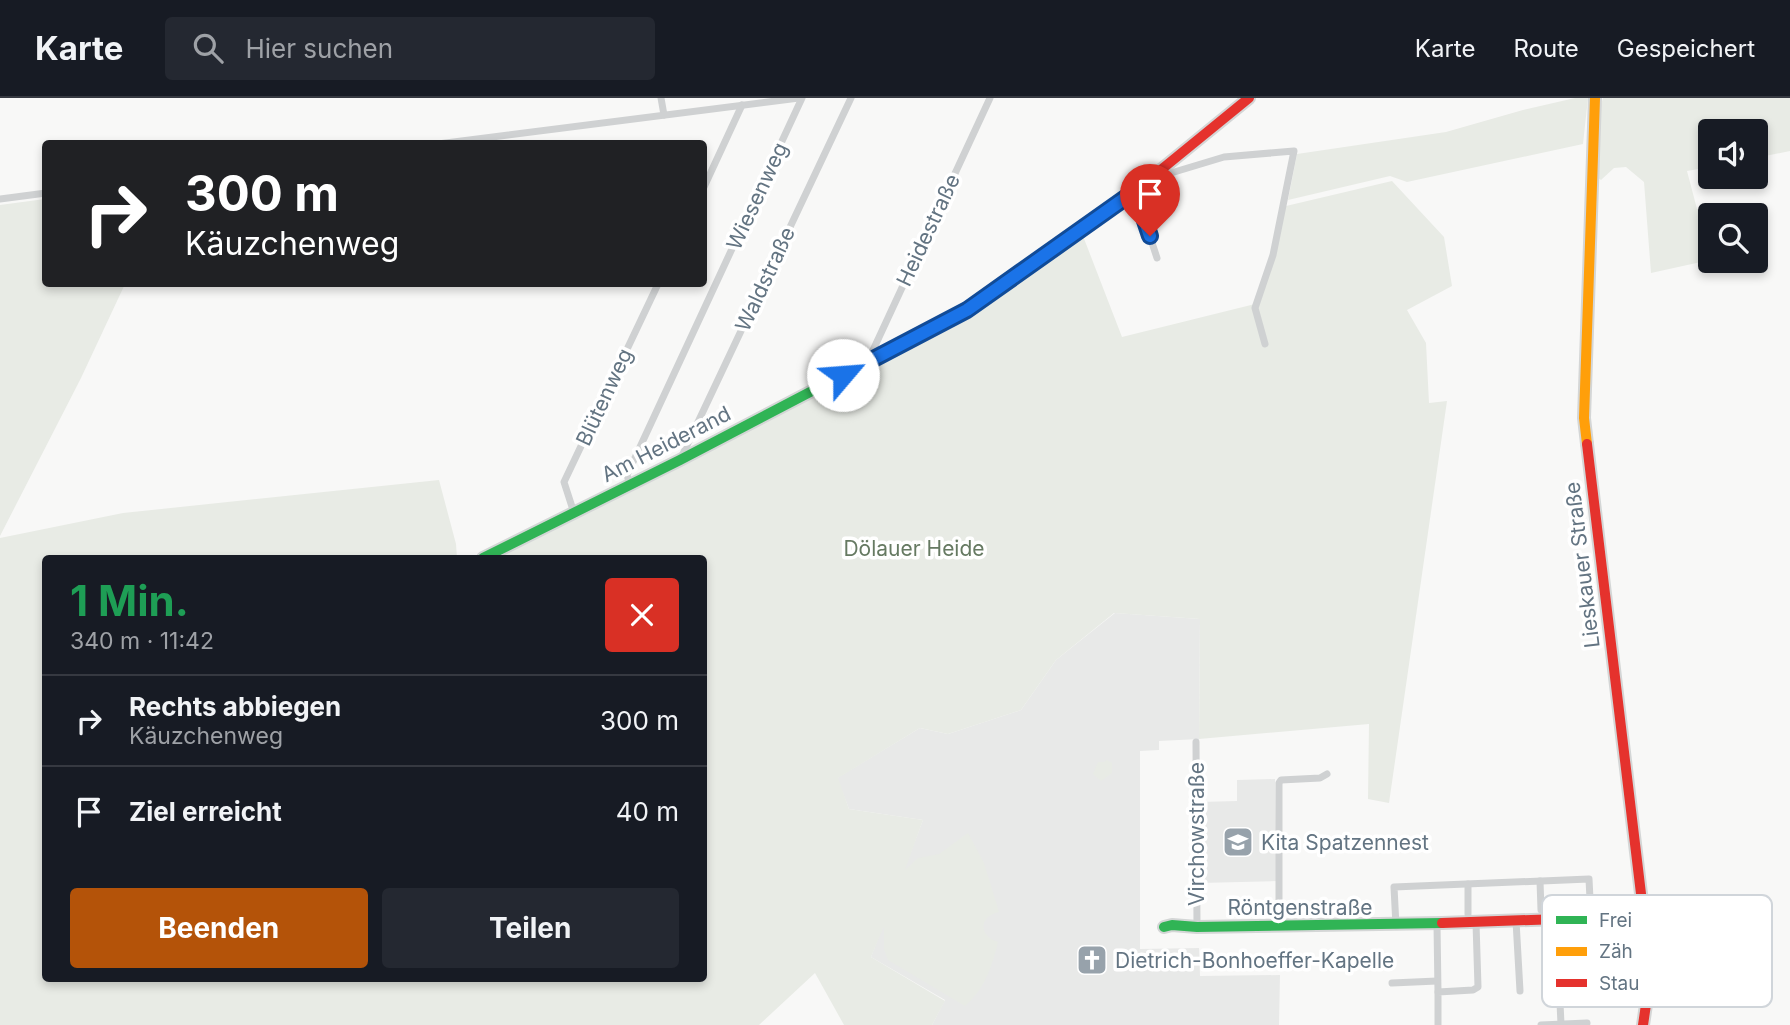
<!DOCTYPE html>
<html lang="de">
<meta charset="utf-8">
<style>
:root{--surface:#171b24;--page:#242831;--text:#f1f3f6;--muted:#9ea1a6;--line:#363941;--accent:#b45309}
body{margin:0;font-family:Inter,sans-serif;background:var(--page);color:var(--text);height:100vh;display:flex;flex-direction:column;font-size:26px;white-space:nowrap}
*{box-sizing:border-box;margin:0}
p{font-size:23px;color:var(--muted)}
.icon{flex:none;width:38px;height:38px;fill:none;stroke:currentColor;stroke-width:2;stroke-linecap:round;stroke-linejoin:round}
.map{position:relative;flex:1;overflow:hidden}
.side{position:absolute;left:42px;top:457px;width:665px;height:427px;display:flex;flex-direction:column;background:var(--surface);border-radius:7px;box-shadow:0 4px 10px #0003}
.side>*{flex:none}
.top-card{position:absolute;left:42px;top:42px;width:665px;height:147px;border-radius:7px;box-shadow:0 4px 10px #0003;background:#202124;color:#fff;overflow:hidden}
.fabs{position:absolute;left:1698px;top:21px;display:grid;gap:14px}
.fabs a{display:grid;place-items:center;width:70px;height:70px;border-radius:7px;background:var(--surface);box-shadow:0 4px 10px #0003;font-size:35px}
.pin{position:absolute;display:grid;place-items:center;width:60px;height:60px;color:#fff;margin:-72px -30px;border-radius:50% 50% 50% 0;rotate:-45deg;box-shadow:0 0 7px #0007}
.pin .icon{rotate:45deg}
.me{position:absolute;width:77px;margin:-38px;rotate:63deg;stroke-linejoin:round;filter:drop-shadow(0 0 5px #0008)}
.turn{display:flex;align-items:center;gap:24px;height:147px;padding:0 28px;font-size:32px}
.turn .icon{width:91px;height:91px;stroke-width:2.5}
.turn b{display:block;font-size:49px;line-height:60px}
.round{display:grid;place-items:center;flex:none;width:74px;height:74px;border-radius:7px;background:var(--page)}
.overview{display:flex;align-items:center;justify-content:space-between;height:119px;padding:0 28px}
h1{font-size:42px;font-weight:700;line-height:52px;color:#1e9e55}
.action{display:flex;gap:14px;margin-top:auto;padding:14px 28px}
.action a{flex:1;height:80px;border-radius:7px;background:var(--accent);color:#fff;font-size:28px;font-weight:700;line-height:80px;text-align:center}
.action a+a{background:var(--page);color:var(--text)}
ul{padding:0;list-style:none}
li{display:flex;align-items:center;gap:21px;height:91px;padding:0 28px;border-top:2px solid var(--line)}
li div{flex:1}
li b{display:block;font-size:26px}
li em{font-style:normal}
header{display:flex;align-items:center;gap:42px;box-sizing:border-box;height:98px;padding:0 35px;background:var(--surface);border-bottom:2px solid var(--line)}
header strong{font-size:33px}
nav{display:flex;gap:38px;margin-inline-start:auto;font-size:24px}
.search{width:490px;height:63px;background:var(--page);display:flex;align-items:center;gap:18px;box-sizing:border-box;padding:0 24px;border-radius:7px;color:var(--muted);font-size:26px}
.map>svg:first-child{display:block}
.built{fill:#e8e9e8}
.green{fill:#e8ebe5}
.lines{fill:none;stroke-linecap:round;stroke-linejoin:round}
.fast-casing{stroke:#d4d6d6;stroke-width:14}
.slow-casing{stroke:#d4d6d6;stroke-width:14}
.jam-casing{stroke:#d4d6d6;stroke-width:14}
.street{stroke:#cfd1d2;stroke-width:7}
.fast{stroke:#30b455;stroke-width:10}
.slow{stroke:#ff9f0a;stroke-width:10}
.jam{stroke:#e5322d;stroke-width:10}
.route-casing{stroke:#114b97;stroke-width:18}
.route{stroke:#1a73e8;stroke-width:12}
.labels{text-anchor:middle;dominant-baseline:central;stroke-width:7;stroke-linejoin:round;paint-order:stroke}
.street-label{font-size:21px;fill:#637482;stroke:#fff}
.park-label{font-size:21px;fill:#667a62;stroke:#fff}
.poi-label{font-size:21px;fill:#637482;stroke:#fff;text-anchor:start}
.key{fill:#fff;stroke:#d0d5da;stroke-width:2}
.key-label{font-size:19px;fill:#637482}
</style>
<header>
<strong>Karte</strong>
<div class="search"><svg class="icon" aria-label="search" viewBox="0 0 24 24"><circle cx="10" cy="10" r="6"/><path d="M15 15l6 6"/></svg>Hier suchen</div>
<nav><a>Karte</a><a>Route</a><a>Gespeichert</a></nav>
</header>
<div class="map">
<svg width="1790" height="927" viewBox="0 0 1790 927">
<rect width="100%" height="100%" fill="#f8f8f7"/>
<g class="built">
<polygon points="1115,515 1200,521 1199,641 1159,643 1159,652 1140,653 1140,851 1199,850 1200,878 1280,877 1279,927 932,927 945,902 871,859 923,722 849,711 837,680 920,630 948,636 1021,612 1056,562"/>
<polygon points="1275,681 1277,783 1200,785 1200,704 1237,703 1237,682"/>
</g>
<g class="green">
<polygon points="1575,0 1588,0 1583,46 1407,84 1390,78 1288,102 1297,56 1446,34 1523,12"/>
<polygon points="1603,0 1790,0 1790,53 1755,60 1755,33 1710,33 1710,69 1687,73 1697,111 1734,108 1742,117 1710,117 1710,162 1651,175 1644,84 1626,69 1614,70 1601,82 1597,79 1601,7"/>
<path d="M1392,83L1444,139L1452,188L1407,212L1426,245L1429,305L1447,303L1389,705L1368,701L1369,626L1199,641L1200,521L1114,515L1056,562L1021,612L948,636L920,630L838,680L849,711L923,722L905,772L918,760L939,756L968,735L984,765L999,814C979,818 978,838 998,844C992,869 984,892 965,908L888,862L884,851V828L871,859L945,903L932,927H844L815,875L759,927H0V440L123,415L439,382L456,446L457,460H46V880H704V460H491L952,230L1083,138L1122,239L1259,205L1286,108Z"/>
<polygon points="45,101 46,186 125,186 81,280 0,438 0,107"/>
<polygon points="1107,662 1112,665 1112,675 1101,683 1093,676 1098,664 1104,664"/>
</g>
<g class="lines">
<g class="fast-casing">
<g id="fast">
<polyline points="483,460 680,362 923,235"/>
<polyline points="1164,829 1172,827 1197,829 1442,825"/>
</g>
</g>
<g class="slow-casing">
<polyline id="slow" points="1587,346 1584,320 1595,0"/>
</g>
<g class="jam-casing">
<g id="jam">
<polyline points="923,235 967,212 1135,93 1249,0"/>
<polyline points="1587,346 1648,854 1648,893 1643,927"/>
<polyline points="1442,825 1644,818"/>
</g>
</g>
<g class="street">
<polyline points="661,0 664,17"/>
<polyline points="438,46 799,0"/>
<polyline points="1161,72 1171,75 1224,59 1294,53 1273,157 1255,210 1265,246"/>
<polyline points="704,89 742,7"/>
<polyline points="1135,93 1157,160"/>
<polyline points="0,101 46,95"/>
<polyline points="868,263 990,0"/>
<polyline points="681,360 851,0"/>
<polyline points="630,387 627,377 802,0"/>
<polyline points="574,415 564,384 658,186"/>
<polyline points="1196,644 1197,829"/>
<polyline points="1540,783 1541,812"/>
<polyline points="1468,786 1468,816"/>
<polyline points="1556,822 1561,926"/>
<polyline points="1516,823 1520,893"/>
<polyline points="1437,827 1438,894"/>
<polyline points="1279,828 1279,685 1281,682 1320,680 1327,676"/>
<polyline points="1396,828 1394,789 1589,781 1591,821"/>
<polyline points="1558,863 1637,858"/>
<polyline points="1392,885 1437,883"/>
<polyline points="1559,892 1566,895 1637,892"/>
<polyline points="1438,927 1438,894 1473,892 1478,889 1476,825"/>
<polyline points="1541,927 1587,925"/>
</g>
<use href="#fast" class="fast"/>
<use href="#slow" class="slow"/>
<use href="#jam" class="jam"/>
</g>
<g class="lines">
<g class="route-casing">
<polyline id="route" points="843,277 967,212 1135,93 1150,138"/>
</g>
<use href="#route" class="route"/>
</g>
<defs>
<g id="school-square" transform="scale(1.575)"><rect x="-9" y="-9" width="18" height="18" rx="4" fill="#97a2ab" stroke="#fff"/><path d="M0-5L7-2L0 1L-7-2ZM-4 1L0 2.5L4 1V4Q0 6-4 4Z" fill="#fff"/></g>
<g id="church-square" transform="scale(1.575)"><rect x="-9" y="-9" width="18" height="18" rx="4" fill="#97a2ab" stroke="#fff"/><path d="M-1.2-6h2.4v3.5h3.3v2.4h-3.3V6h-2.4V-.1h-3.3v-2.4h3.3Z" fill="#fff"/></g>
</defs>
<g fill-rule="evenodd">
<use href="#school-square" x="1238" y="744"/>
<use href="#church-square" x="1092" y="862"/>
</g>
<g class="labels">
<g class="street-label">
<text transform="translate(757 98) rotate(-65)">Wiesenweg</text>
<text transform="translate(928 132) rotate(-65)">Heidestraße</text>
<text transform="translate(765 181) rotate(-65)">Waldstraße</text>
<text transform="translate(604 299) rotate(-65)">Blütenweg</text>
<text transform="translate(666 346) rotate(-27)">Am Heiderand</text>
<text transform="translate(1582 467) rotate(-97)">Lieskauer Straße</text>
<text transform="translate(1196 736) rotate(-90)">Virchowstraße</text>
<text x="1300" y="809">Röntgenstraße</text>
</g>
<g class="park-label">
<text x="914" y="450">Dölauer Heide</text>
</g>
<g class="poi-label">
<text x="1261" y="744">Kita Spatzennest</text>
<text x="1115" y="862">Dietrich-Bonhoeffer-Kapelle</text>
</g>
</g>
<rect x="1542" y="797" width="230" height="112" rx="10" class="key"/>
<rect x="1556" y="818" width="31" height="8" fill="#30b455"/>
<rect x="1556" y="849" width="31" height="9" fill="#ff9f0a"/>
<rect x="1556" y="881" width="31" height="8" fill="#e5322d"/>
<g class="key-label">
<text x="1599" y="829">Frei</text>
<text x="1599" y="860">Zäh</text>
<text x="1599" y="892">Stau</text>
</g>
</svg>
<div class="fabs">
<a><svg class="icon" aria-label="sound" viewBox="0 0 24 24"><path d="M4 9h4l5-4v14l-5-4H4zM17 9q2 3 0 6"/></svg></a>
<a><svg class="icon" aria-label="search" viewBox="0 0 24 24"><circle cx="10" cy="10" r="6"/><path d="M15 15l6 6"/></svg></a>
</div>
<div class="pin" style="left:1150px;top:138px;background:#d93025"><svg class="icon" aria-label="arrive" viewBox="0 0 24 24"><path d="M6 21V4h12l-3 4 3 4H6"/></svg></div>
<svg class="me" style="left:843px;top:277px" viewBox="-20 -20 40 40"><circle r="19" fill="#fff"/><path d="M0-13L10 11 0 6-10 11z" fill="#1a73e8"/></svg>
<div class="top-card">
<div class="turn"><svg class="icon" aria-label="right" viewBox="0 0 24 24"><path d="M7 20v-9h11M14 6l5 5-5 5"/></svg><div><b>300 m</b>Käuzchenweg</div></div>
</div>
<section class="side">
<div class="overview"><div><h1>1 Min.</h1><p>340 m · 11:42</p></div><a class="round" style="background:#d93025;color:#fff"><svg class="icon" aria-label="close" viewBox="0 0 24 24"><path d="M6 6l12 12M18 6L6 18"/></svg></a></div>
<ul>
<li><svg class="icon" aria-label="right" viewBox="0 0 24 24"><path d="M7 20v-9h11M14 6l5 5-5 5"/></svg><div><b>Rechts abbiegen</b><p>Käuzchenweg</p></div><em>300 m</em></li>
<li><svg class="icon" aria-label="arrive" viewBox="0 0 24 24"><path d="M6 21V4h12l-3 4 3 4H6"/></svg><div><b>Ziel erreicht</b></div><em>40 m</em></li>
</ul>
<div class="action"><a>Beenden</a><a>Teilen</a></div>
</section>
</div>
